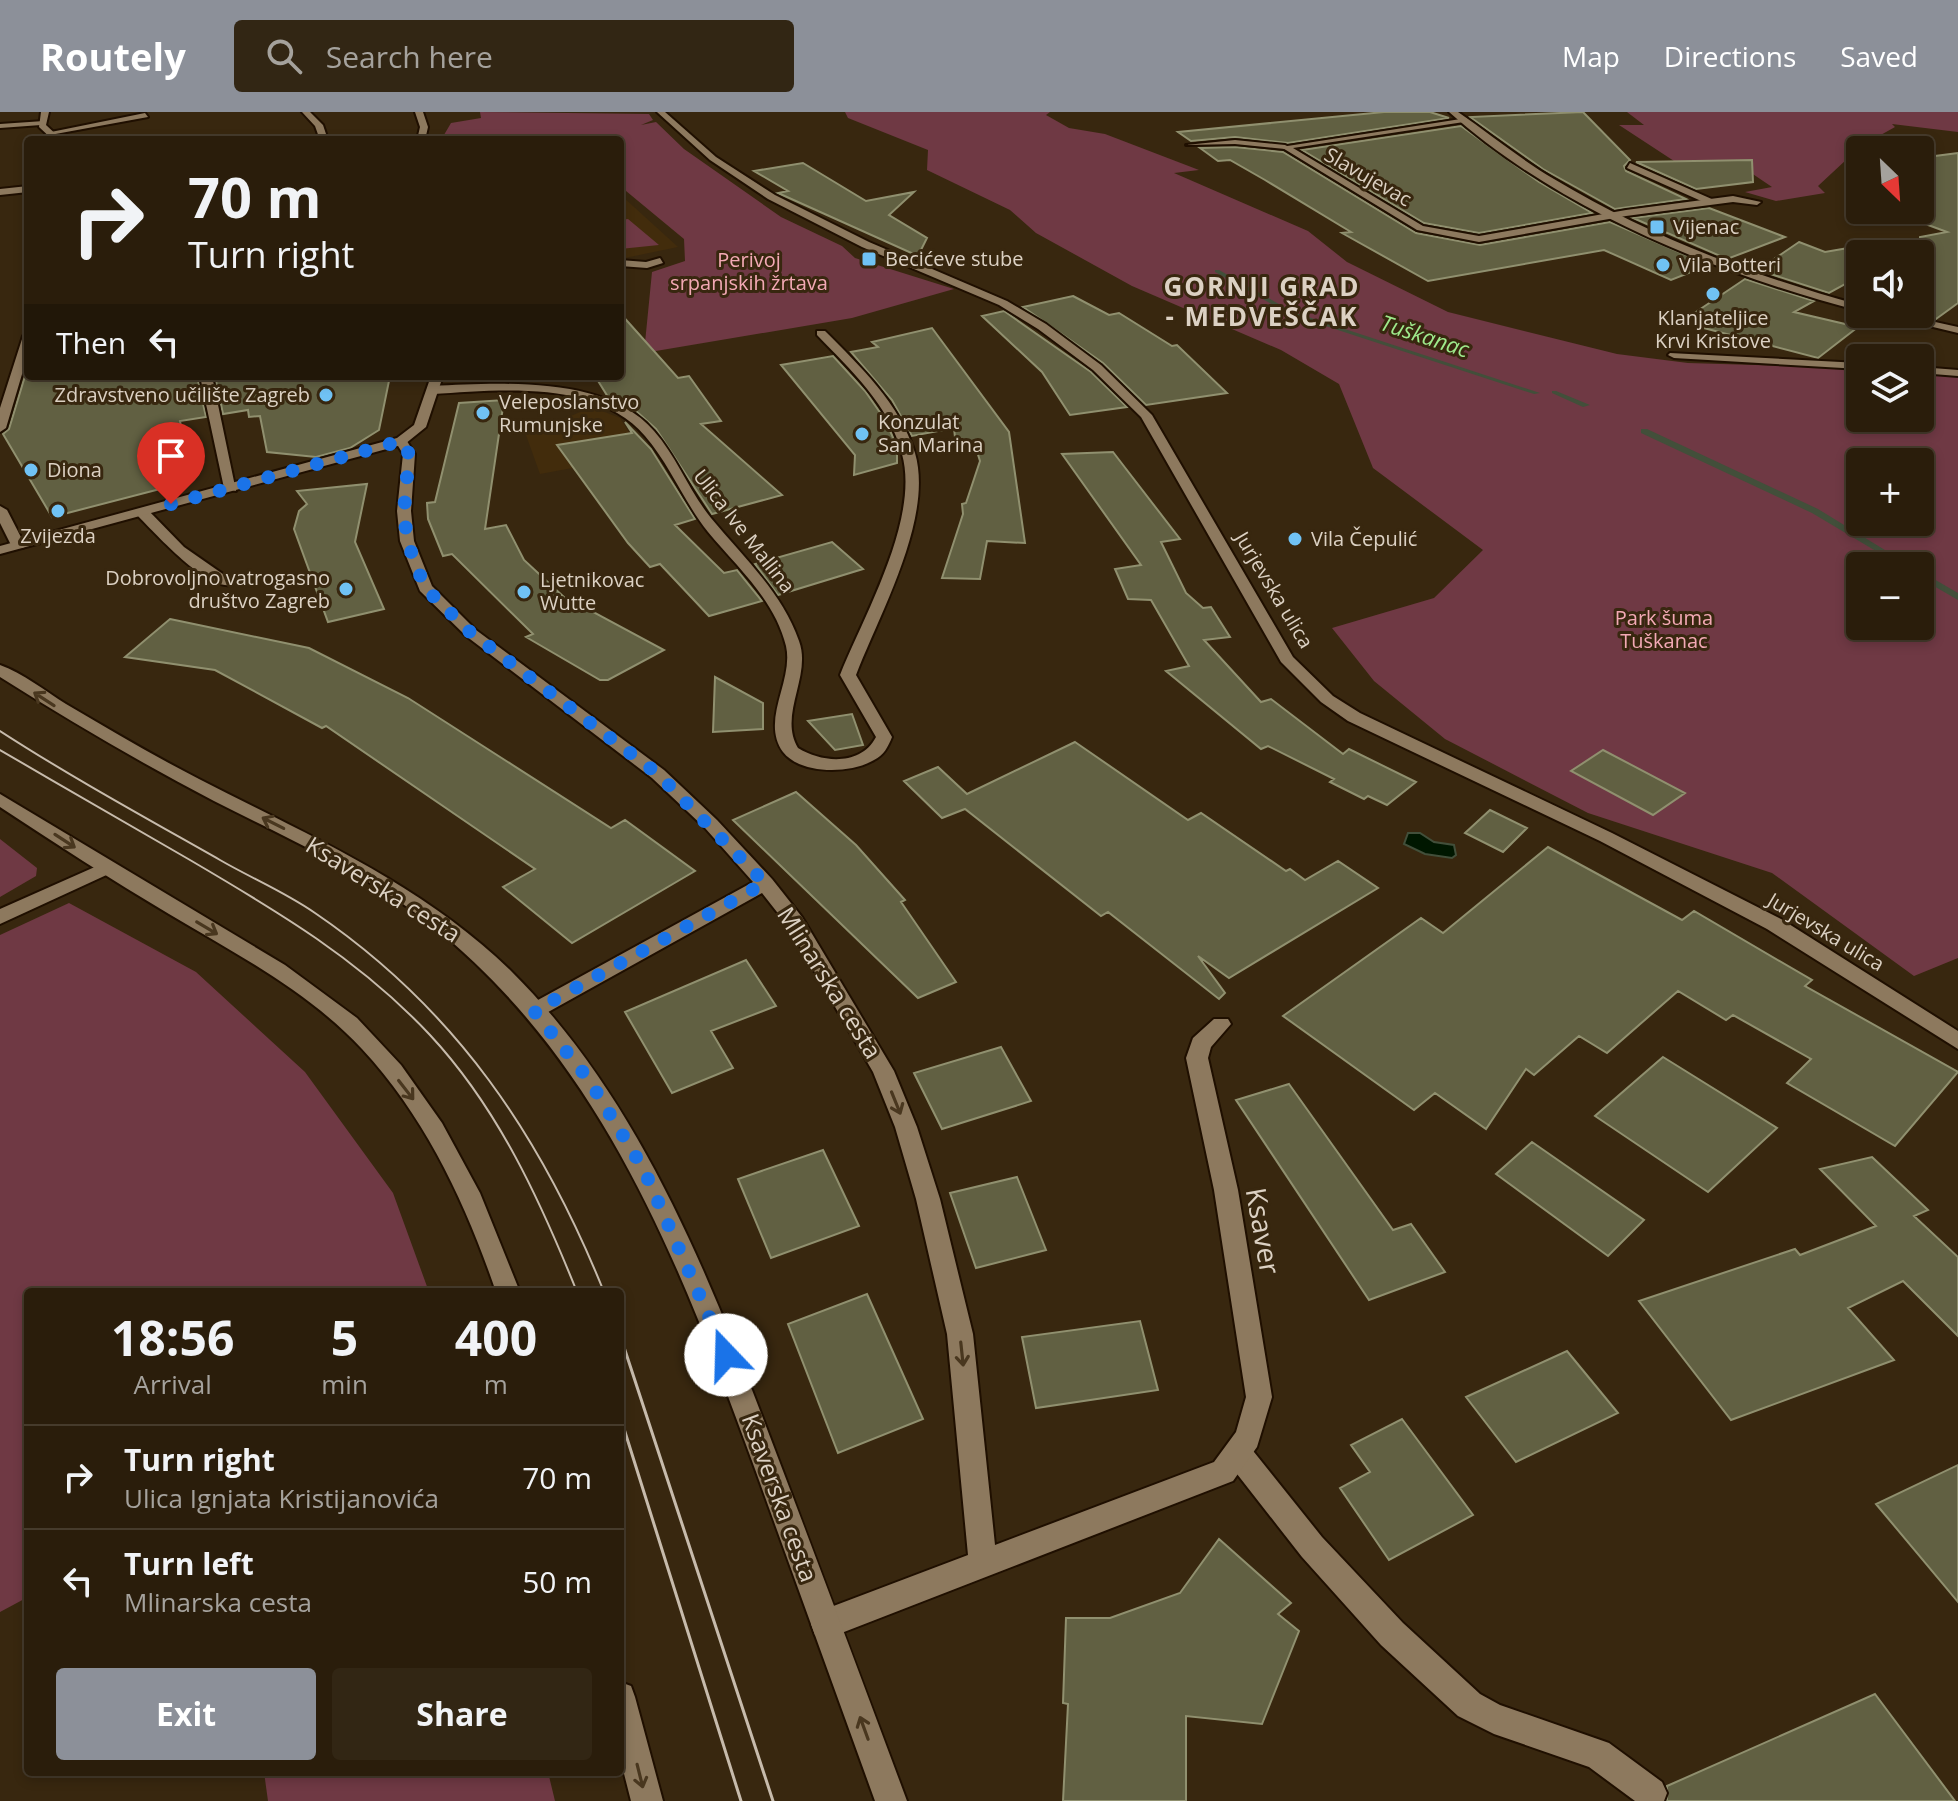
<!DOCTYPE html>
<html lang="en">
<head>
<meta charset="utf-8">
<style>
	body { margin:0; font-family:"Open Sans",sans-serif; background:#322614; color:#f1f3f6; height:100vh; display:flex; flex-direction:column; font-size:30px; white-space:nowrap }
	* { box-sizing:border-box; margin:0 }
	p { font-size:26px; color:#a5a29d }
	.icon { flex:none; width:44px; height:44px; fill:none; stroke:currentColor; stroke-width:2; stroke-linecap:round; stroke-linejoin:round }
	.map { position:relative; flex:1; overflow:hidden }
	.panel { position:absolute; left:24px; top:1176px; width:600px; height:488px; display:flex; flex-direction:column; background:#2a1d0b; border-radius:8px; box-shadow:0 4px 12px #0003,0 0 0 2px #463b2c }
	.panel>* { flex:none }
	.banner { position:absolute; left:24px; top:24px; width:600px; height:244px; border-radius:8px; box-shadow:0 4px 12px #0003,0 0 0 2px #463b2c; background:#2a1d0b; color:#f1f3f6; overflow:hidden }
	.needle { width:52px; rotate:155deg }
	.fabs { position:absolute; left:1846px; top:24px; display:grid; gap:16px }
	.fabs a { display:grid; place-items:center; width:88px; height:88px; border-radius:8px; background:#2a1d0b; box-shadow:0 4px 12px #0003,0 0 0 2px #463b2c; font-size:40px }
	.pin { position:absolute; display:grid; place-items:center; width:68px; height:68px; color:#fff; margin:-82px -34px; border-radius:50% 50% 50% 0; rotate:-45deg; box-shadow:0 0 8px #0007 }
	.pin .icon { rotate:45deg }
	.me { position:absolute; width:88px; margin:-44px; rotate:339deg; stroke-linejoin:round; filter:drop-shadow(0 0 6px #0008) }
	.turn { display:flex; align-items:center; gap:28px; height:168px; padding:0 32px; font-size:36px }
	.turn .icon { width:104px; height:104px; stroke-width:2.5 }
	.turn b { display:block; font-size:56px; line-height:68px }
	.then { display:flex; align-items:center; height:76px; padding:0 32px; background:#0003; gap:16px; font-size:30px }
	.eta { display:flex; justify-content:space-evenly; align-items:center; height:136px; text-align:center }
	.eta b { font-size:48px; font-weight:700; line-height:56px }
	.primary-button { display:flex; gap:16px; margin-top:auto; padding:16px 32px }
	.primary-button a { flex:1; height:92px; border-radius:8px; background:#8c9099; color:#fff; font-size:32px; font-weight:700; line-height:92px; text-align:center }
	.primary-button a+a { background:#322614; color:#f1f3f6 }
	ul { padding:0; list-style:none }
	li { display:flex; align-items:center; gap:24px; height:104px; padding:0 32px; border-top:2px solid #463b2c }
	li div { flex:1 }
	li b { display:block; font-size:30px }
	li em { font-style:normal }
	header { display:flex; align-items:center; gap:48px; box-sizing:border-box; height:112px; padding:0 40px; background:#8c9099; color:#fff }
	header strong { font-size:38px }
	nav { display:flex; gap:44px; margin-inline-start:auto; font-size:28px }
	.search { width:560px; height:72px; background:#322614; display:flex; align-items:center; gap:20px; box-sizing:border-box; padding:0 28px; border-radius:8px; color:#a5a29d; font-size:30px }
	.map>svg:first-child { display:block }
</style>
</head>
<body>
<header>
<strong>Routely</strong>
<div class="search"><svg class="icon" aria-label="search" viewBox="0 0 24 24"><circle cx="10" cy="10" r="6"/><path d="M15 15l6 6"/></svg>Search here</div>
<nav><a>Map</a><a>Directions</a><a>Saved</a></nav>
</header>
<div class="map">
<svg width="1958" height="1689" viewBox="0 0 1958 1689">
	<rect width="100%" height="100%" fill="#38270f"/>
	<!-- built -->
	<path fill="#422c0c" d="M620,83L623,85L678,135L620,147Z
		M592,295L620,306L643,343L540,362L526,323Z"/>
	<!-- green -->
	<path fill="#6f3944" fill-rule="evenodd" d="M480,0L649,2L653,8L641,13L656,10L684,37L781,105L842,134L855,146L954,177L852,206L644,241L652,160L685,149L684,127L620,74V28H441L451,11L481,6Z
		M845,0H1050L1046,3L1069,16L1105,22L1199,58L1174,61L1308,119L1347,150L1448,200L1617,242L1688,251L1860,256V306H1920V260L1958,263V846L1914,864L1772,761L1588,701L1445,627L1374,569L1332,516L1434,486L1483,438L1373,356L1339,272L1281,238L1132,174L1036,121L1010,98L927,58L928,38L848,6ZM1860,350H1920V410H1860ZM1860,454H1920V514H1860Z
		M1627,0H1958V20L1892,12L1895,15L1861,34L1818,74L1825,81L1776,89L1745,80L1772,75L1732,48L1674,49L1619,13H1644Z
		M628,107L659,133L620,137V108Z
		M0,727L37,756L36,764L0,785Z
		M69,791L196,860L305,960L393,1081L429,1180H28V1485L0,1500V823Z
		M264,1660H548L555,1689H268Z"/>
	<!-- water -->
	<path fill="#001700" stroke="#424f3a" stroke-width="2" d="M1408,721H1420L1434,730L1454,733L1456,743L1452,746L1425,742L1404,732Z"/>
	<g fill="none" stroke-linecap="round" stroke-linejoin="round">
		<!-- stream -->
		<path fill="#424f3a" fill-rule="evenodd" d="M1215,158H1219L1293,200L1540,281L1534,282L1289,202L1215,160Z
			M1552,279H1556L1590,293L1583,295L1552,281Z
			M1641,317H1647L1818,397L1911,454H1901L1812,401L1641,321Z
			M1920,459L1958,481V488L1920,466Z"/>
	</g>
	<!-- building -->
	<path fill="#616042" stroke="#90906f" stroke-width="2" d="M1384,0H1430L1449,6L1288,31L1235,25L1191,29L1178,20Z
		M1583,0L1630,48L1624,54L1626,59L1686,87L1615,97L1543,57L1470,5Z
		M1461,14L1539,70L1592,101L1479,121L1424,111L1302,38Z
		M1235,35L1283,40L1416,121L1480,133L1610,110L1709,153L1671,168L1604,138L1428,169L1342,121L1351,120L1265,68L1230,48L1218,49L1200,36Z
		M1958,41V191L1936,207L1923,204L1920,125L1947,120L1920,110V46Z
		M1752,48L1753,70L1696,77L1636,50Z
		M803,51L866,89L914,80L889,103L927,126L918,144L778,81L788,79L754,59Z
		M1709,96L1785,125L1727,147L1633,106Z
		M1799,130L1825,140L1860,134V164L1829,181L1758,158Z
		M1745,167L1814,189L1794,200L1858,215L1818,246L1681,210Z
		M1073,184L1109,203L1119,201L1172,234L1177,233L1227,281L1146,293L1103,251L1023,195Z
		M1004,199L1091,260L1127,295L1070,303L1042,260L982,204Z
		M620,201L678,266L689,264L721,309L701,312L782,383L712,402L656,317L635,298L608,285L595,264H620Z
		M932,216L1009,320L1025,431L987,429L980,467L942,466L963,402L962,392L966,391L980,349L974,330L956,335L954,316L912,324L892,288L851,240L878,235L872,230Z
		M833,244L865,279L886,309L897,335V351L854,363L855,343L781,253Z
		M25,264H197L206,305L180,309L191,369L52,405L3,322L9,317Z
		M215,264H390L379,318L350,336L316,345L267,340L260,304L249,305L248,298L223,302Z
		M504,288L485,417L506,413L524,448L579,499L586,496L664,538L608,568H600L526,525L533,522L452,442L443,444L428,407L427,391L435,390L459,291Z
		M625,310L651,337L695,407L675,413L724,461L737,458L762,489L709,504L660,452L650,455L628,431L557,333L632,321Z
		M1113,340L1180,427L1161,430L1186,481L1203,496L1211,495L1230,525L1204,528L1261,590L1271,587L1343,642L1349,637L1416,670L1387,693L1368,684L1364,687L1330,670L1334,667L1268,634L1261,637L1166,559L1189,554L1151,488L1128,487L1115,457L1141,453L1062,342Z
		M367,372L355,430L384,497L328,510L294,417L299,399L307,392L297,379Z
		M832,430L863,457L778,483L755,452Z
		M170,507L309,536L408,586L611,716L625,708L695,759L572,831L503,775L535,757L326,614L322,616L215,558L125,545Z
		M715,565L763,591V617L713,620Z
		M852,602L863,633L835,638L808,609Z
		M1075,630L1188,708L1201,701L1286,759L1290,757L1305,768L1338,749L1378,776L1229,866L1198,844L1225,881L1219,887L1108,800L1101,804L965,697L942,706L904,669L938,655L967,682Z
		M1603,638L1685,681L1653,703L1571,659Z
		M796,680L856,733L905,788L901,790L956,870L918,886L733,708Z
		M1490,698L1527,716L1503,740L1465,721Z
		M1548,735L1682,808L1694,799L1812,868L1805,874L1958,960L1895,1034L1787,971L1811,947L1733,903L1726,908L1678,879L1607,941L1579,924L1534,963L1526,957L1486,1017L1435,981L1414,998L1283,904L1421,806L1443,821Z
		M746,848L776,894L711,919L733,956L672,981L625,900Z
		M1001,935L1031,989L942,1017L914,961Z
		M1663,945L1777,1016L1708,1080L1595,1004Z
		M1289,972L1393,1118L1411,1112L1445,1160L1369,1188L1236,988Z
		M1532,1030L1644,1108L1608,1144L1496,1062Z
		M823,1038L859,1114L771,1146L738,1067Z
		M1872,1045L1928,1098L1914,1104L1958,1145V1224L1903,1169L1848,1196L1894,1248L1731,1308L1639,1189L1795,1137L1800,1143L1876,1114L1820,1057Z
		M1017,1065L1046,1138L976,1156L950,1081Z
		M867,1182L923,1307L838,1341L788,1212Z
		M1140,1209L1158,1278L1036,1296L1022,1225Z
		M1567,1239L1618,1301L1516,1350L1466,1285Z
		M1402,1307L1473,1403L1389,1448L1340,1376L1370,1360L1351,1333Z
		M1958,1353V1490L1876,1392Z
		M1219,1427L1291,1491L1278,1502L1299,1519L1262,1612L1186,1604V1689H1063L1068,1592L1063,1591L1066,1506H1110L1180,1481Z
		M1875,1582L1955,1689H1667V1674Z"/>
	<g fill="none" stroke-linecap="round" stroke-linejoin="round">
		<defs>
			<path id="service" d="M145,1L148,5L50,23L46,21Z
				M1235,28L1285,33L1289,35L1285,37L1235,32L1186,33Z
				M1630,51L1714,88L1715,90L1708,92L1627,56Z
				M28,74V80L0,83V77Z
				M1670,241L1860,251V257L1674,246L1668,243Z
				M1920,255L1958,258V264L1920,261Z
				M137,397H147L184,435L230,467V473C205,477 155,421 137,403Z
				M1240,1331L1250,1335L1322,1425L1403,1511L1480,1582L1500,1593L1609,1631L1662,1670L1667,1681L1664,1689H1635L1589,1655L1494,1622L1458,1604L1381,1533L1302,1445L1230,1353L1226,1344L1230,1335Z"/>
			<path id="minor" d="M1467,6L1464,10L1293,36L1423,114L1479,124L1626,98L1733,84L1761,90L1757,93L1733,90L1626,104L1479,130L1417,118L1281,35Z
				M44,9L41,13L0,16V12Z
				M660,146L663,151L647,156L620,154V148L646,150Z
				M817,219H825C860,254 900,292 915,341C934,406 879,503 856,563L892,625C888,635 884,643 874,648C851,662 801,663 783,640C760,608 794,569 786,534C775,488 737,455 708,420C684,390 670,353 645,324C597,267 499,278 433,282L427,278L433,274C499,271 606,263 654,319C677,345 689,379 711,406C743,445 782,480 799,529C812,564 778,603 798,636C822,651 861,654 876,625L840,563C864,503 920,407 902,342C890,294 850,257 817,223Z
				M401,325L405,326L415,342L411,399L414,429L432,474L476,518L664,658L717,708L772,767L802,805L894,959L917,1015L940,1087L973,1222L995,1433L1214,1350L1236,1320L1246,1285L1214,1078L1186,946L1193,926L1214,907H1228L1231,912L1211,935L1208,946L1238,1078L1272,1285L1257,1335L1233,1369L826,1527L815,1523L811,1512L815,1501L968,1443L947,1222L916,1087L895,1015L873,960L788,814L762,781L541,904H527L524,899L527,894L753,770L705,716L652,666L466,524L420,479L400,429L397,399L403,342L395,329Z
				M106,750L113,752L115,756L113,760L0,812V797Z"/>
			<path id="tertiary" d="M41,0H49L46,13L62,28H53L39,15Z
				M302,0H310L323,13L328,28H320L315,14Z
				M657,0H665L716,45L775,83L869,130L1007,189L1046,212L1101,253L1152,303L1293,545L1333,584L1360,601L1612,721L1781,807L1958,919V937L1767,817L1600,729L1348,609L1321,590L1281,550L1141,305L1093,258L1038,217L999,193L862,135L768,87L710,48Z
				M1449,0H1458C1490,22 1520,47 1554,67C1649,124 1753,164 1860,193V199C1718,162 1560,99 1449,0Z
				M1879,202H1899L1958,215V221Z
				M28,221V242L6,316L0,320V296L23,224Z
				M200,264H212L236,379L224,376Z
				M0,394L7,398L25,433L23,436L11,433L0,411Z"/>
			<path id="secondary" d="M415,0H423L428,15L425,28H417L420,15Z
				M431,264H443L426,315L405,332L0,442V434L397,326L414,313Z
				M0,553C23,561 45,579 66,592C110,618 154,644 199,667C308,723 422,772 511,859C648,995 716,1183 783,1359C825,1469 866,1579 907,1689H875C835,1578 795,1468 755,1357C682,1158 606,954 435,816C370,763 289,727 214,689C141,651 70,609 0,565Z
				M0,682L285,853L357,906L401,953L442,1011L480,1081L520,1180H496C466,1092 426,1006 362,937C308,879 236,842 169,802C112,768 56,732 0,695Z
				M620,1570L631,1574L635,1585L663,1689H631L620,1646Z"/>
		</defs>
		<!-- service casing -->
		<use href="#service" stroke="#1f0f00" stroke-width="4"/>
		<!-- minor casing -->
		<use href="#minor" stroke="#1f0f00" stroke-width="4"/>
		<!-- tertiary casing -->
		<use href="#tertiary" stroke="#1f0f00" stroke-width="4"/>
		<!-- secondary casing -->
		<use href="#secondary" stroke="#1f0f00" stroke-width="4"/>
		<!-- service -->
		<use href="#service" fill="#8d795e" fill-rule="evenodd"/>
		<!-- minor -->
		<use href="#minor" fill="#8d795e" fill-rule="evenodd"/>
		<!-- tertiary -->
		<use href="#tertiary" fill="#8d795e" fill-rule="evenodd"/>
		<!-- secondary -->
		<use href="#secondary" fill="#8d795e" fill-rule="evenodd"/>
		<!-- tram-far1 -->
		<path stroke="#c7bbac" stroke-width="2" d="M0,619C71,665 146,706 220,748C251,766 285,780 315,801C456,897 541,1024 604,1180
			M0,638C63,675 126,711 190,748C277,799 360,848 430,923C498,996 540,1088 577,1180"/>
		<!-- tram -->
		<path stroke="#c7bbac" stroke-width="3" d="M620,1223L773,1689
			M620,1304L741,1689"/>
	</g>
	<!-- one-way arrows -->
	<defs><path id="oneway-shaft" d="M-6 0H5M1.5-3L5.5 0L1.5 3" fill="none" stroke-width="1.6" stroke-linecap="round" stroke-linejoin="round" transform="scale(2)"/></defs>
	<g stroke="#49371f">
		<use href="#oneway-shaft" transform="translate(44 587) rotate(-147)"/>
		<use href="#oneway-shaft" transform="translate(273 711) rotate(-153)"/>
		<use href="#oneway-shaft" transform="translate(65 729) rotate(33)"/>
		<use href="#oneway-shaft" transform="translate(207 816) rotate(31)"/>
		<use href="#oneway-shaft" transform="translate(406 978) rotate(52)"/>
		<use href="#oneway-shaft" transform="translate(896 991) rotate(68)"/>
		<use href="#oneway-shaft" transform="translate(962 1242) rotate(84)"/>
		<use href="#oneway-shaft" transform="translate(864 1616) rotate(-110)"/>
		<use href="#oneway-shaft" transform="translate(640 1664) rotate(76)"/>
	</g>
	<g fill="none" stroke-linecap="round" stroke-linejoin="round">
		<!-- route -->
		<path stroke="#1a73e8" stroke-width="14" stroke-dasharray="0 25.2" d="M171,392L401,329L409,342L404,399L407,429L425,476L471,521L658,662L765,771L534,899L589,968L644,1058L726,1243"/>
	</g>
	<!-- markers -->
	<g fill="#70c2f4" stroke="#38270f" stroke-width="3">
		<rect x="1649" y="107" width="16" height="16" rx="4"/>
		<rect x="861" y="139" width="16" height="16" rx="4"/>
		<circle cx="1663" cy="153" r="8"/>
		<circle cx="1713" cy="182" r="8"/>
		<circle cx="326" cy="283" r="8"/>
		<circle cx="483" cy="301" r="8"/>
		<circle cx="862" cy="322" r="8"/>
		<circle cx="31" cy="358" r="8"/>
		<circle cx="58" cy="399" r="8"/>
		<circle cx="1295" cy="427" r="8"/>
		<circle cx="346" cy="477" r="8"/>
		<circle cx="524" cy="480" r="8"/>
	</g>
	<g text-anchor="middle" stroke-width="6" stroke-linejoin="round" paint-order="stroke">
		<!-- far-street labels -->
		<g font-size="20" fill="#dcd1c3" stroke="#38270f">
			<text transform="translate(1368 65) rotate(30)" y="7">Slavujevac</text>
			<text transform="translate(744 419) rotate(52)" y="7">Ulica Ive Mallina</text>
			<text transform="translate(1274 478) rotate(59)" y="7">Jurjevska ulica</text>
			<text transform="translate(1826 820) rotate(31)" y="7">Jurjevska ulica</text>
		</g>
		<!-- far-poi labels -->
		<g font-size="20" fill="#dcd1c3" stroke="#38270f" text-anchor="start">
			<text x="1673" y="122">Vijenac</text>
			<text x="885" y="154">Becićeve stube</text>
			<text x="1679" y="160">Vila Botteri</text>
			<text x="1713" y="213" text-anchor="middle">Klanjateljice<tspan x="1713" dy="23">Krvi Kristove</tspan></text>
			<text x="310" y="290" text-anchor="end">Zdravstveno učilište Zagreb</text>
			<text x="499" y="297">Veleposlanstvo<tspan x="499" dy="23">Rumunjske</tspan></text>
			<text x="878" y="317">Konzulat<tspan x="878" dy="23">San Marina</tspan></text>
			<text x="47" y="365">Diona</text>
			<text x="58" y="431" text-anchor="middle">Zvijezda</text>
			<text x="1311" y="434">Vila Čepulić</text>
			<text x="330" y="473" text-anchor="end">Dobrovoljno vatrogasno<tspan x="330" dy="23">društvo Zagreb</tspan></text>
			<text x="540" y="475">Ljetnikovac<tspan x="540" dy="23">Wutte</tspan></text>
		</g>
		<!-- far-park labels -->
		<g font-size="20" fill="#f3a9b5" stroke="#38270f">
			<text x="749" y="155">Perivoj<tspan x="749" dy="23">srpanjskih žrtava</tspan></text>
			<text x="1664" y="513">Park šuma<tspan x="1664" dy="23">Tuškanac</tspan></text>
		</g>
		<!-- far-water labels -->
		<g font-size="22" font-style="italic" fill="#9ee98b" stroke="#38270f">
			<text transform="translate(1425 224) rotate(18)" y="8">Tuškanac</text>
		</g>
		<!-- street labels -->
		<g font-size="24" fill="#dcd1c3" stroke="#38270f">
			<text transform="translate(383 778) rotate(32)" y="8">Ksaverska cesta</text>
			<text transform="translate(829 871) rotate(58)" y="8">Mlinarska cesta</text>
			<text transform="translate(779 1386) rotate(70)" y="8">Ksaverska cesta</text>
		</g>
		<!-- far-district labels -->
		<g font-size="26" font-weight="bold" letter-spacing="2" fill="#dcd1c3" stroke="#38270f">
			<text x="1262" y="184">GORNJI GRAD<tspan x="1262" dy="30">- MEDVEŠČAK</tspan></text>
		</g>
		<!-- near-street labels -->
		<g font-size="28" fill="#dcd1c3" stroke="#38270f">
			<text transform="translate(1263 1119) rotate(80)" y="10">Ksaver</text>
		</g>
	</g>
</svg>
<div class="fabs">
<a><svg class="needle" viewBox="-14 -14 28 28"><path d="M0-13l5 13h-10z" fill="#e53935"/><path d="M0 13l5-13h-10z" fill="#a5a29d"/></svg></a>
<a><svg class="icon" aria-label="sound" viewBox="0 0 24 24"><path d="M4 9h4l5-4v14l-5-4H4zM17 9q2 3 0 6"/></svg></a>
<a><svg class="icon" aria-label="layers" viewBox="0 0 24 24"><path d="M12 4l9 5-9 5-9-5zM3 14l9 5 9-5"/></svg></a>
<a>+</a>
<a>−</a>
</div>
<div class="pin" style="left:171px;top:392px;background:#d93025"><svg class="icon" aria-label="arrive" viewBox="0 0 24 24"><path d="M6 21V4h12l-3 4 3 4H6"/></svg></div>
<svg class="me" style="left:726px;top:1243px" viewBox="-20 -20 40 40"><circle r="19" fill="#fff"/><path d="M0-13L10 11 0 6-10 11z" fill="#1a73e8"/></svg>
<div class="banner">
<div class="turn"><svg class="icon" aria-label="right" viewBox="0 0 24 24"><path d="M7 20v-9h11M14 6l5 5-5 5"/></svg><div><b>70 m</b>Turn right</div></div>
<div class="then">Then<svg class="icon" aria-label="left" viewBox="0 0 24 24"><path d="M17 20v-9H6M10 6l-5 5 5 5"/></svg></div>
</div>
<section class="panel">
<div class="eta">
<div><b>18:56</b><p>Arrival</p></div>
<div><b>5</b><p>min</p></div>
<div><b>400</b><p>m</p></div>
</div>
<ul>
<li><svg class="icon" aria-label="right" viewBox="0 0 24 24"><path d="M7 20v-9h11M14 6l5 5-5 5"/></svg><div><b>Turn right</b><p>Ulica Ignjata Kristijanovića</p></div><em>70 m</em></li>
<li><svg class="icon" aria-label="left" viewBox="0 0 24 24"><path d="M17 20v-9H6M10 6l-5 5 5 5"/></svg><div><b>Turn left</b><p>Mlinarska cesta</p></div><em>50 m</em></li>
</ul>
<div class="primary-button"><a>Exit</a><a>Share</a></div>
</section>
</div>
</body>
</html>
